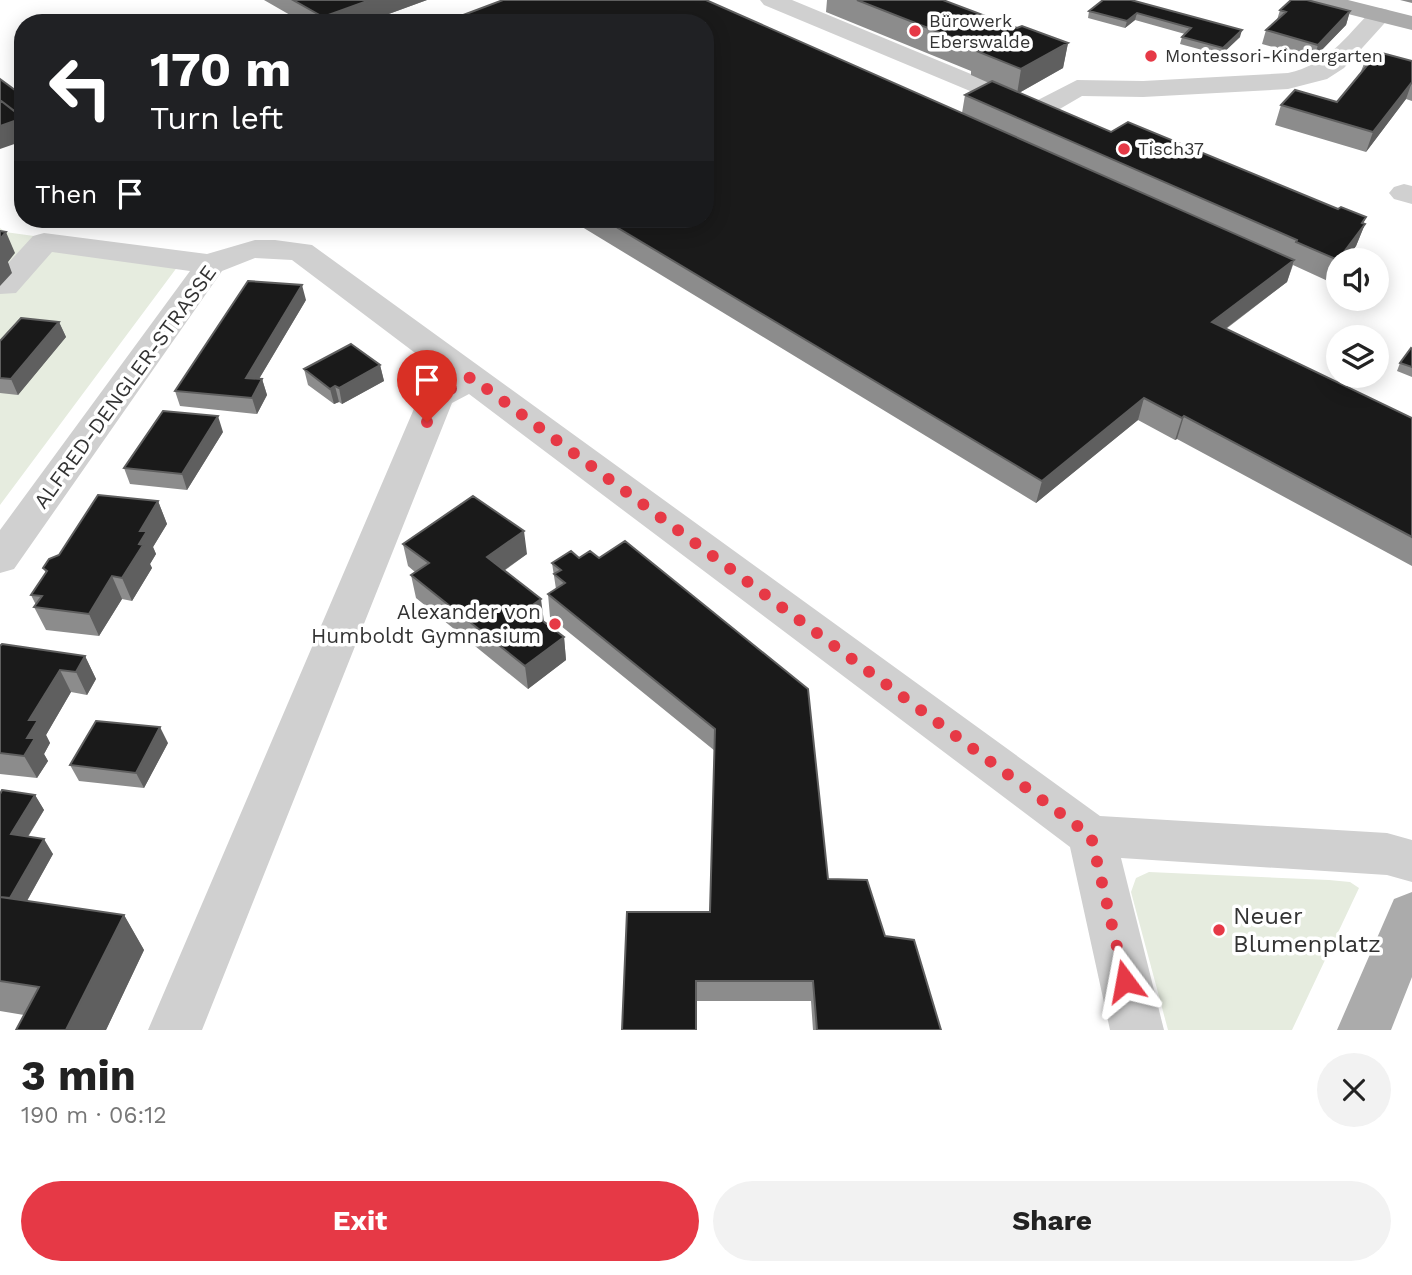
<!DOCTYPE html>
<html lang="en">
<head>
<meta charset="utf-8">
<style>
	body { margin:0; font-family:"Work Sans",sans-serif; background:#f2f2f2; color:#222; height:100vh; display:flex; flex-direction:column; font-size:26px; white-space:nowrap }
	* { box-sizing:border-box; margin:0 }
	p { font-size:23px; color:#767676 }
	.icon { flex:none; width:38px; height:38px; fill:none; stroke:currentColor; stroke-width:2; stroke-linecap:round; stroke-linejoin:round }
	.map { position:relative; height:1030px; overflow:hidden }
	.details { display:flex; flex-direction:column; background:#fff; flex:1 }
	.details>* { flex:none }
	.top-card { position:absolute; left:14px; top:14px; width:700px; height:214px; border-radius:28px; box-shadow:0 4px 18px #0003; background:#202124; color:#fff; overflow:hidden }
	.buttons { position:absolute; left:1326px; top:248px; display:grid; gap:14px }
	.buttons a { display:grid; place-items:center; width:63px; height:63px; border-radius:50%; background:#fff; box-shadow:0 4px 18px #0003; font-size:35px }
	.pin { position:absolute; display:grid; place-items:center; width:60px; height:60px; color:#fff; margin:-72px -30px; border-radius:50% 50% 50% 0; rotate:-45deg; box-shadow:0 0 7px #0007 }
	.pin .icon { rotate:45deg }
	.me { position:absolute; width:77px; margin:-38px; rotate:347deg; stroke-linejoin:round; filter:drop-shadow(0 0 5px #0008) }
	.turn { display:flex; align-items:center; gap:24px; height:147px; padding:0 21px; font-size:32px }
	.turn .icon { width:91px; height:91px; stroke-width:2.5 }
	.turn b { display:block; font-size:49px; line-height:60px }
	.then { display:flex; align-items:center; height:66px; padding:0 21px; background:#0003; gap:14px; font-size:26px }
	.round { display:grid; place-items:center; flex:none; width:74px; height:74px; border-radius:37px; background:#f2f2f2 }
	.overview { display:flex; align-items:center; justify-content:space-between; height:119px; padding:0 21px }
	h1 { font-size:42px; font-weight:700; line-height:52px }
	.button { display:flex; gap:14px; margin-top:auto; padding:14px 21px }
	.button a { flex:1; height:80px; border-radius:42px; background:#e63946; color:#fff; font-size:28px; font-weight:700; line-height:80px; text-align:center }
	.button a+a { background:#f2f2f2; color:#222 }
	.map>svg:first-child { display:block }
</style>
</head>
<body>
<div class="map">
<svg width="1412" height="1030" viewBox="0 0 1412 1030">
	<rect width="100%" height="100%" fill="#fff"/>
	<!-- green -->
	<path fill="#e6ecdf" d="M0,228L5,232L157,253L181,262L0,505Z
		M1149,872L1329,880L1350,882L1359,888L1292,1030H1168L1131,892L1136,878Z"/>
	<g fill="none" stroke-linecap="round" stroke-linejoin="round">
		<!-- minor -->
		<path fill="#d0d0d0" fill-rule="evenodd" d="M760,0H792L1036,101L1077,80L1143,81L1288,73C1328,64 1344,39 1372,10L1380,8L1388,10L1392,15L1344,68L1327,79L1288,89L1143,97L1082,96L1046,117L1037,119L764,5Z
			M1404,184L1412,186V204L1394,199L1389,193L1394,187Z
			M44,233L207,254L255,240H275L312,245L1100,816L1387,833L1412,840V882L1387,875L1121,858L1164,1030H1110L1070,847L469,394L452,403L202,1030H148L419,397L425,389L447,377L292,260L255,258L222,271L14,569L0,573V530L190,271L52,252L16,293L0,294V272L33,236Z"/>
		<!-- major -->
		<path fill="#ababab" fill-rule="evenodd" d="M1308,0H1348L1412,16V30L1312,5Z
			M1412,892V977L1391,1030H1337L1394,899Z"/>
	</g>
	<!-- wall -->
	<path fill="#8c8c8c" d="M264,0H427L364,23H304Z
		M827,0H943L1017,28L1068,43L1063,68L1019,93L1111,132L1365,224L1356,246L1330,282L1293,265L1287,282L1226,329L1412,418V566L1177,439L1175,440L1138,420L1036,503L569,219H705L962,113L965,95L989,83L971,75V71L826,12Z
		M1103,0L1240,37L1221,55L1180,44L1182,37L1185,34L1135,20L1125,28L1088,18L1089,11Z
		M1400,0H1412V3Z
		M1280,10L1350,11L1346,25L1314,58L1262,44L1266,30L1277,20Z
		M1365,61H1412V101L1406,99L1366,152L1275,125L1281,105L1337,102L1360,74Z
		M306,300L259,379H262L267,395L257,414L180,406L175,391Z
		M59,322L66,337L18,395L0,393V341Z
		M1412,349V377L1397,371L1400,363Z
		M380,365L384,381L342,404L339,402L334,404L308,385L304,369Z
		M223,432L187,490L130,484L124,468Z
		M158,501L167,524L153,547L156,554L150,564L152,568L132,601L122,599L99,636L46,630L34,607L36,605L31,595L46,573L43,568Z
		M403,544L527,554L504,571L544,622L564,637L566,660L528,689L416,598L411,575L415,572L408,566Z
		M590,551L828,879L885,936L941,1030H813L811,1001H697L622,1030L710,912L715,751L550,617L548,594L556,589L552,563L579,558Z
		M0,646L85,656L96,679L87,695L71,692L46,735L50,743L44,754L48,761L37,778L0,774Z
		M168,743L144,788L79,781L70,765Z
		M0,794L35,795L44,810L28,837L53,854L27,901L124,915L144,950L106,1030H16L24,1015L0,1011Z"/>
	<!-- shaded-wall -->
	<path fill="#5f5f5f" d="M370,0H427L364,23H324L323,17Z
		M1350,11L1346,25L1314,58L1318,45Z
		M1137,13L1135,20L1125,28L1127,21Z
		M1242,30L1240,37L1221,55L1223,48Z
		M1068,43L1063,68L1017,94L1021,69Z
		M1412,82L1406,99L1366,152L1373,132Z
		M23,111V141L0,149V126L13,114Z
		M1366,217L1361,228L1365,224L1356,246L1345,261H1339V270L1330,282L1338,260Z
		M6,232L15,253L8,262L12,273L0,286V239Z
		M1294,260L1287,282L1205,344L1212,322Z
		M302,285L306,300L250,394L246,378Z
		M59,322L66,337L18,395L11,379Z
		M380,365L384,381L342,404L339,388Z
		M262,379L267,395L257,414L252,398Z
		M335,386L339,402L334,404L330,389Z
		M1144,398L1138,420L1036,503L1042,481Z
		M218,416L223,432L187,490L182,474Z
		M1184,416L1177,439L1175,440L1182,418Z
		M158,501L167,524L153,547L156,554L150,564L152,568L132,601L122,578L139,544L140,531Z
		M524,531L527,554L490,580L487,557Z
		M112,576L122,599L99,636L89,614Z
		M541,599L544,622L530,632L527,609Z
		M564,637L566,660L528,689L525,666Z
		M85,656L96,679L87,695L76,672Z
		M60,670L71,692L46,735L50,743L44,754L48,761L37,778L24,756L29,720Z
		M160,727L168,743L144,788L136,773Z
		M35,795L44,810L20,849L11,834Z
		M44,839L53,854L0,949V916Z
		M124,915L144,950L106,1030H66Z"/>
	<!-- building -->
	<path fill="#1a1a1a" stroke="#5f5f5f" stroke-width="2" d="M293,0H370L323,17Z
		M503,0H706L1294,260L1212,322L1412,418V537L1184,416L1182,418L1144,398L1042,481L603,219H705V23H442Z
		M857,0H943L1017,28L1022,26L1068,43L1021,69L974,50L979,48Z
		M1103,0H1131L1242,30L1223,48L1182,37L1191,28L1137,13L1127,21L1089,11Z
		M1291,0H1307L1350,11L1318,45L1266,30L1286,12L1280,10Z
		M1378,52L1412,61V82L1373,132L1281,105L1295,90L1337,102L1370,62L1365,61Z
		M0,79L23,96V111L17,113L0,100Z
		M992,81L1111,132L1128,122L1338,209L1341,207L1366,217L1362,223L1365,224L1338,260L1296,242L1297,240L965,95Z
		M0,100L23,118L0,126Z
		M0,231L6,232L0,239Z
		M248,281L302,285L246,378L262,379L252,398L175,391Z
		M21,318L59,322L11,379L0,378V341Z
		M351,344L380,365L339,388L335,386L330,389L304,369Z
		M1411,348L1412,349V367L1400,363Z
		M163,411L218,416L182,474L124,468Z
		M98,495L158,501L140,531H147L139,544L143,545L122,578L112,576L89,614L34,607L42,596L31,595L47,571L43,568L49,559L59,555Z
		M473,496L524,531L487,557L541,599L527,609L564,637L525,666L411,575L429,563L403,544Z
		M625,541L808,689L828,879L867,880L885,936L914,940L941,1030H817L813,981H696V1030H622L627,912H710L715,729L548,594L565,583L554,574L561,570L552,563L571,551L579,558L590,551L599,558Z
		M2,644L85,656L76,672L60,670L29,720H38L27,738H35L24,756L0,753V646Z
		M96,721L160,727L136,773L70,765Z
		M2,790L35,795L11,834L44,839L10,898L0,897V794Z
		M0,897L124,915L66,1030H16L39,987L0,981Z"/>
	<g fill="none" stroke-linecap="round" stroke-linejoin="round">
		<!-- route -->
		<path stroke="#e63946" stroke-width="12" stroke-dasharray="0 21.6" d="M427,422L437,397L471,377L1091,836L1125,981"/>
	</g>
	<!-- markers -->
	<g fill="#e63946" stroke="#fff" stroke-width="2.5">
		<circle cx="915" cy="31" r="7"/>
		<circle cx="1151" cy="56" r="7"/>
		<circle cx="1124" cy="149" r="7"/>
		<circle cx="555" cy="624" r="7"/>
		<circle cx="1219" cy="930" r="7"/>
	</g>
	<g text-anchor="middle" stroke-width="7" stroke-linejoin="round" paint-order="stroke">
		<!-- far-poi labels -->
		<g font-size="18" fill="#333" stroke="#fff" text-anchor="start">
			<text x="929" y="27">Bürowerk<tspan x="929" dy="21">Eberswalde</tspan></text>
			<text x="1165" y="62">Montessori-Kindergarten</text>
			<text x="1138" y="155">Tisch37</text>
		</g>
		<!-- street labels -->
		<g font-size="21" fill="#333" stroke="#fff">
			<text transform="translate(125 387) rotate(-54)" y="7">ALFRED-DENGLER-STRASSE</text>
		</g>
		<!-- poi labels -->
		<g font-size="21" fill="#333" stroke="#fff" text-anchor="end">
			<text x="541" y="619">Alexander von<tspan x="541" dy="24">Humboldt Gymnasium</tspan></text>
		</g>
		<!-- near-poi labels -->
		<g font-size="24" fill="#333" stroke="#fff" text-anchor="start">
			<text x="1233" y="924">Neuer<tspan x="1233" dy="28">Blumenplatz</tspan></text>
		</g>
	</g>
</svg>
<div class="buttons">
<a><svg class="icon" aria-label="sound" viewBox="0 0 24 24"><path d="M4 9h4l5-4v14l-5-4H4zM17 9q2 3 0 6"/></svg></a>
<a><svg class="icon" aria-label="layers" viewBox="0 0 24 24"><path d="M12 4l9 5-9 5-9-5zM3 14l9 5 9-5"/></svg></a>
</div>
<div class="pin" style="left:427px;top:422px;background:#d93025"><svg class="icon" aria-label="arrive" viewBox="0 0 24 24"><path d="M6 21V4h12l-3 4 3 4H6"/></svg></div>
<svg class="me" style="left:1125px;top:981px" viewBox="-20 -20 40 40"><path d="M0-17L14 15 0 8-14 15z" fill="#e63946" stroke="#fff" stroke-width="4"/></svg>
<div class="top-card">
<div class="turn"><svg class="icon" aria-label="left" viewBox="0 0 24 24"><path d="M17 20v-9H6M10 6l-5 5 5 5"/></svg><div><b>170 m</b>Turn left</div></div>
<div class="then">Then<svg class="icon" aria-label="arrive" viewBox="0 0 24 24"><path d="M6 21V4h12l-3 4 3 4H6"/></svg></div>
</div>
</div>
<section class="details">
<div class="overview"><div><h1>3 min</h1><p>190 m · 06:12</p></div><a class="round"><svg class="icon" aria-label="close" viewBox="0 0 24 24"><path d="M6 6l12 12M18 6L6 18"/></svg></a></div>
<div class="button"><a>Exit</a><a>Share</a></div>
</section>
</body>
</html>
